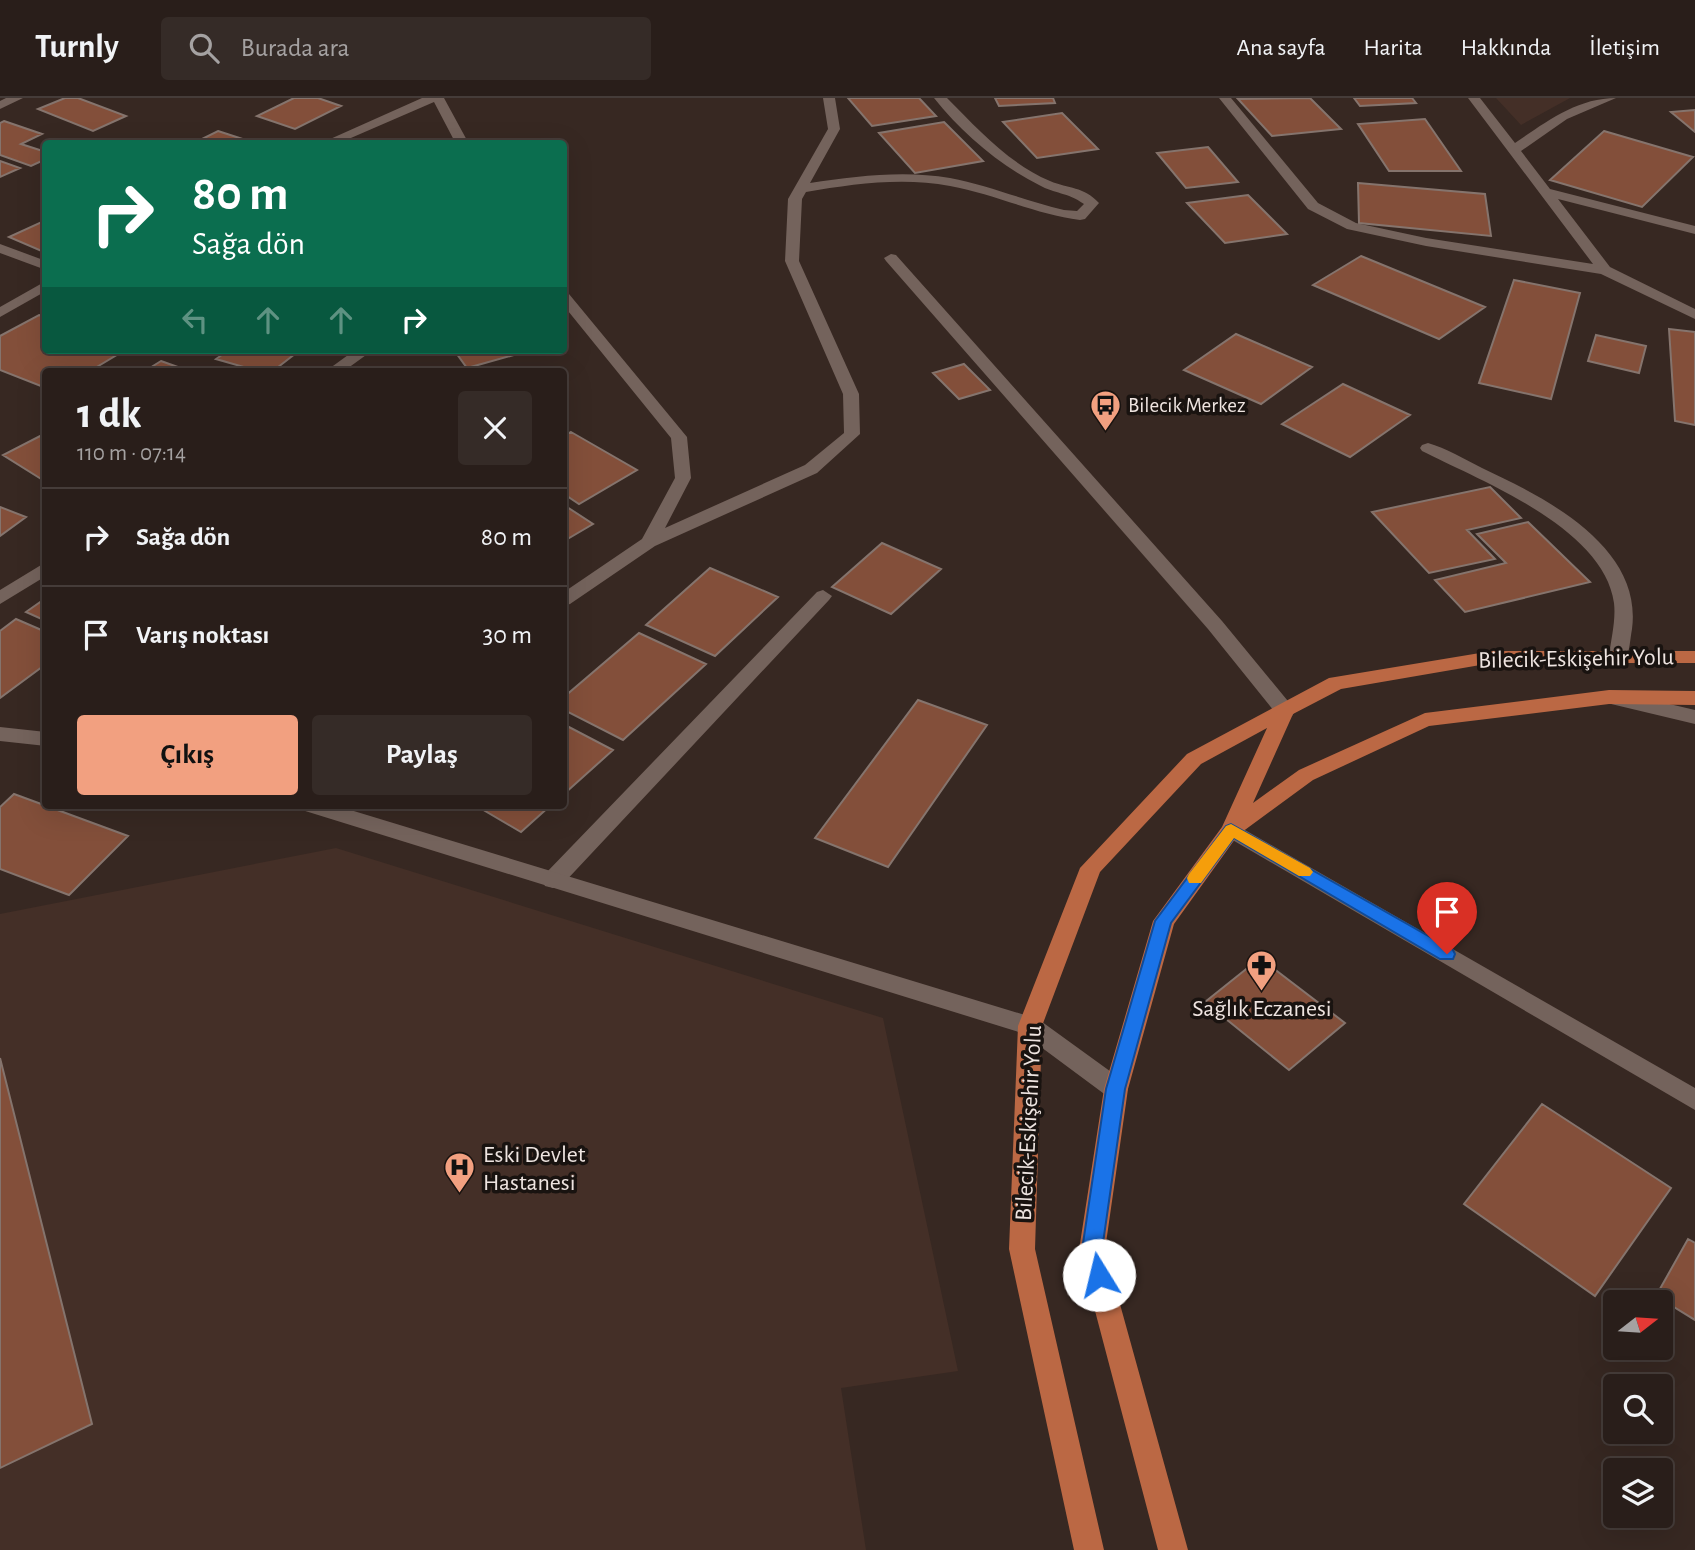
<!DOCTYPE html>
<html lang="tr">
<head>
<meta charset="utf-8">
<style>
	body { margin:0; font-family:"Alegreya Sans",sans-serif; background:#352b27; color:#f1f3f6; height:100vh; display:flex; flex-direction:column; font-size:26px; white-space:nowrap }
	* { box-sizing:border-box; margin:0 }
	p { font-size:23px; color:#a5a2a2 }
	.icon { flex:none; width:38px; height:38px; fill:none; stroke:currentColor; stroke-width:2; stroke-linecap:round; stroke-linejoin:round }
	.map { position:relative; flex:1; overflow:hidden }
	.sheet { position:absolute; left:42px; top:270px; width:525px; height:441px; display:flex; flex-direction:column; background:#291e1a; border-radius:7px; box-shadow:0 7px 28px #0002,0 0 0 2px #453c39 }
	.sheet>* { flex:none }
	.top-card { position:absolute; left:42px; top:42px; width:525px; height:214px; border-radius:7px; box-shadow:0 7px 28px #0002,0 0 0 2px #453c39; background:#0b6e4f; color:#fff; overflow:hidden }
	.needle { width:46px; rotate:73deg }
	.tools { position:absolute; left:1603px; top:1192px; display:grid; gap:14px }
	.tools a { display:grid; place-items:center; width:70px; height:70px; border-radius:7px; background:#291e1a; box-shadow:0 7px 28px #0002,0 0 0 2px #453c39; font-size:35px }
	.pin { position:absolute; display:grid; place-items:center; width:60px; height:60px; color:#fff; margin:-72px -30px; border-radius:50% 50% 50% 0; rotate:-45deg; box-shadow:0 0 7px #0007 }
	.pin .icon { rotate:45deg }
	.me { position:absolute; width:77px; margin:-38px; rotate:351deg; stroke-linejoin:round; filter:drop-shadow(0 0 5px #0008) }
	.turn { display:flex; align-items:center; gap:24px; height:147px; padding:0 35px; font-size:32px }
	.turn .icon { width:91px; height:91px; stroke-width:2.5 }
	.turn b { display:block; font-size:49px; line-height:60px }
	.lanes { display:flex; align-items:center; height:66px; padding:0 35px; background:#0003; justify-content:center; gap:35px; direction:ltr }
	.lanes .off { opacity:.35 }
	.round { display:grid; place-items:center; flex:none; width:74px; height:74px; border-radius:7px; background:#352b27 }
	.overview { display:flex; align-items:center; justify-content:space-between; height:119px; padding:0 35px }
	h1 { font-size:42px; font-weight:700; line-height:52px }
	.primary-button { display:flex; gap:14px; margin-top:auto; padding:14px 35px }
	.primary-button a { flex:1; height:80px; border-radius:7px; background:#f2a080; color:#111; font-size:28px; font-weight:700; line-height:80px; text-align:center }
	.primary-button a+a { background:#352b27; color:#f1f3f6 }
	ul { padding:0; list-style:none }
	li { display:flex; align-items:center; gap:21px; height:98px; padding:0 35px; border-top:2px solid #453c39 }
	li div { flex:1 }
	li b { display:block; font-size:26px }
	li em { font-style:normal }
	header { display:flex; align-items:center; gap:42px; box-sizing:border-box; height:98px; padding:0 35px; background:#291e1a; border-bottom:2px solid #453c39 }
	header strong { font-size:33px }
	nav { display:flex; gap:38px; margin-inline-start:auto; font-size:24px }
	.search { width:490px; height:63px; background:#352b27; display:flex; align-items:center; gap:18px; box-sizing:border-box; padding:0 24px; border-radius:7px; color:#a5a2a2; font-size:26px }
	.map>svg:first-child { display:block }
</style>
</head>
<body>
<header>
<strong>Turnly</strong>
<div class="search"><svg class="icon" aria-label="search" viewBox="0 0 24 24"><circle cx="10" cy="10" r="6"/><path d="M15 15l6 6"/></svg>Burada ara</div>
<nav><a>Ana sayfa</a><a>Harita</a><a>Hakkında</a><a>İletişim</a></nav>
</header>
<div class="map">
<svg width="1695" height="1452" viewBox="0 0 1695 1452">
	<rect width="100%" height="100%" fill="#372822"/>
	<!-- built -->
	<path fill="#442f27" d="M1496,0H1570L1521,27Z
		M336,750L883,920L958,1273L841,1290L866,1452H0V816Z"/>
	<!-- building -->
	<path fill="#834f3a" stroke="#85746d" stroke-width="2" d="M65,0H78L126,18L93,33L38,11Z
		M294,0H318L341,8L295,31L257,18Z
		M848,0H919L936,18L872,28Z
		M995,0H1053L1055,5L999,8Z
		M1310,0L1341,31L1272,38L1238,1Z
		M1354,0H1412L1416,5L1360,8Z
		M1695,12V34L1671,14Z
		M1062,15L1098,51L1037,60L1003,24Z
		M1425,21L1461,73H1389L1358,26Z
		M4,23L42,36L21,46L46,54V61L31,68L0,57V25Z
		M944,24L983,63L915,75L879,35Z
		M218,33L258,46H192Z
		M1604,33L1693,59L1642,109L1550,82Z
		M1208,49L1238,84L1186,90L1157,55Z
		M0,63L20,70L0,79Z
		M1358,85L1485,96L1491,138L1359,125Z
		M1248,97L1287,136L1225,145L1187,105Z
		M46,122L44,154L9,139Z
		M1361,158L1485,209L1439,241L1313,187Z
		M1514,182L1580,195L1551,301L1479,285Z
		M39,217L46,220V252H125L90,273H46V290L0,272V238Z
		M1669,231L1695,234V327L1675,323Z
		M1236,236L1312,269L1261,306L1184,272Z
		M1596,237L1646,248L1639,275L1588,263Z
		M229,252H300L273,273H258L216,261Z
		M454,252H519L521,255L467,270Z
		M161,263L189,273H145Z
		M964,266L990,292L959,301L933,275Z
		M1343,286L1410,317L1350,359L1282,326Z
		M571,334L637,372L579,406L564,396V338Z
		M46,335V384L3,357Z
		M1490,389L1521,420L1467,432L1495,461L1429,475L1372,414Z
		M564,407L593,426L564,443Z
		M0,409L26,419L0,438Z
		M1528,424L1590,484L1465,514L1435,482L1506,465L1477,436Z
		M882,445L941,471L891,516L832,489Z
		M710,470L778,499L715,558L646,527Z
		M46,500V523L26,514Z
		M16,521L46,534V566L0,600V533Z
		M639,535L706,566L623,642L564,612V599Z
		M918,602L987,627L888,769L815,740Z
		M567,628L613,652L564,696V631Z
		M14,696L128,738L69,797L0,771V709Z
		M475,707H551L521,734Z
		M1260,860L1345,925L1289,972L1205,904Z
		M0,960L92,1326L0,1370Z
		M1542,1006L1671,1090L1595,1198L1464,1106Z
		M1688,1141L1695,1145V1222L1656,1198Z"/>
	<g fill="none" stroke-linecap="round" stroke-linejoin="round">
		<!-- lane -->
		<path fill="#74635c" fill-rule="evenodd" d="M891,156L896,157L1222,523L1292,608L1295,613L1292,618H1278L1208,531L886,163L884,160Z
			M823,492L832,498L829,502L561,788L553,790L545,788L542,782L545,776L817,494Z"/>
		<!-- street -->
		<path fill="#74635c" fill-rule="evenodd" d="M422,0H444L469,46H456L434,4L337,46H319Z
			M823,0H835L840,31L810,85C856,78 904,72 950,80C988,87 1025,103 1064,112L1077,113L1084,106C1067,94 1055,96 1039,87C999,67 962,35 934,0H947C978,31 1008,65 1050,83C1069,91 1083,88 1099,105L1085,121L1080,122C1035,116 994,96 950,88C902,79 853,86 806,94L802,101L799,163L859,296L860,336L817,375L655,448L570,506L564,508V494L642,441L675,380L671,340L564,208V195L569,196L687,339L691,380L665,430L805,367L844,335L843,296L785,163L788,101L828,31Z
			M1219,0H1231L1318,105L1356,125L1426,140L1593,166L1468,0H1480L1515,45C1546,24 1577,0 1616,0L1567,21L1521,53L1550,91L1695,128V136L1558,101L1610,169L1695,211V221L1601,176L1426,148L1347,131L1308,111Z
			M0,146L46,163V172L0,155Z
			M46,183V193L0,219V209Z
			M355,252H373L344,273H326Z
			M1428,345C1446,350 1464,361 1482,370C1544,399 1643,448 1632,531C1630,541 1630,554 1625,562H1611L1609,558C1611,541 1616,522 1614,505C1604,430 1481,383 1422,353L1420,350L1422,347Z
			M46,464V478L0,506V492Z
			M1614,593L1695,612V626L1607,605L1604,600L1607,595Z
			M0,629L46,634V648L0,643Z
			M299,707H334L1038,921L1125,984L1128,991L1125,998L1116,1001L1107,998L1022,935L302,712Z"/>
		<!-- secondary -->
		<path fill="#74635c" fill-rule="evenodd" d="M6,0H23L0,11V3Z
			M1231,724L1695,990V1012L1224,737L1220,732L1224,727Z"/>
		<!-- primary -->
		<path fill="#bb6844" fill-rule="evenodd" d="M1492,553H1695V565H1492L1341,591L1293,616L1253,705L1299,672L1425,615L1609,592L1695,593V607L1609,606L1429,628L1313,682L1238,737L1174,826L1128,991L1105,1152L1188,1452H1158L1079,1152L1104,991L1153,823L1222,729L1267,630L1201,666L1100,774L1042,928L1035,1151L1104,1452H1074L1009,1151L1018,928L1080,770L1187,656L1329,580Z"/>
	</g>
	<!-- route -->
	<path fill="#1a73e8" stroke="#114b97" stroke-width="2" d="M1231,726L1453,852L1455,856L1453,861H1440L1234,740L1171,825L1125,991L1102,1152L1109,1177L1106,1184L1099,1187L1092,1184L1082,1152L1106,991L1155,823L1226,728Z"/>
	<!-- slow -->
	<path fill="#f59e0b" d="M1231,726L1310,770L1313,774L1310,778H1299L1234,740L1201,785H1189L1187,780L1189,776L1226,728Z"/>
	<!-- icons -->
	<defs>
		<symbol id="bus-pin" viewBox="-11 -11 22 30"><path d="M0 17L-7.5 6A9.5 9.5 0 1 1 7.5 6Z" fill="#f2a080" stroke="#191310"/><path d="M-5-6H5V4H4V6H2V4H-2V6H-4V4H-5ZM-3.5-4V0h7V-4ZM-3.5 1.2v1.5H-2V1.2ZM2 1.2v1.5H3.5V1.2Z" fill="#111"/></symbol>
		<symbol id="pharmacy-pin" viewBox="-11 -11 22 30"><path d="M0 17L-7.5 6A9.5 9.5 0 1 1 7.5 6Z" fill="#f2a080" stroke="#191310"/><path d="M-2-6h4v4h4v4h-4v4h-4v-4h-4v-4h4Z" fill="#111"/></symbol>
		<symbol id="hospital-pin" viewBox="-11 -11 22 30"><path d="M0 17L-7.5 6A9.5 9.5 0 1 1 7.5 6Z" fill="#f2a080" stroke="#191310"/><path d="M-5-5h3v3.5h4V-5h3V5h-3V1.5h-4V5h-3Z" fill="#111"/></symbol>
	</defs>
	<g fill-rule="evenodd">
		<use href="#bus-pin" x="1088" y="290" width="35" height="47"/>
		<use href="#pharmacy-pin" x="1244" y="850" width="35" height="47"/>
		<use href="#hospital-pin" x="442" y="1052" width="35" height="47"/>
	</g>
	<g text-anchor="middle" stroke-width="7" stroke-linejoin="round" paint-order="stroke">
		<!-- far-poi labels -->
		<g font-size="21" fill="#eee4e0" stroke="#191310" text-anchor="start">
			<text x="1128" y="314">Bilecik Merkez</text>
		</g>
		<!-- street labels -->
		<g font-size="24" fill="#eee4e0" stroke="#191310">
			<text transform="translate(1576 560) rotate(-1)" y="8">Bilecik-Eskişehir Yolu</text>
			<text transform="translate(1028 1025) rotate(-87)" y="8">Bilecik-Eskişehir Yolu</text>
		</g>
		<!-- poi labels -->
		<g font-size="24" fill="#eee4e0" stroke="#191310">
			<text x="1262" y="918">Sağlık Eczanesi</text>
			<text x="483" y="1064" text-anchor="start">Eski Devlet<tspan x="483" dy="28">Hastanesi</tspan></text>
		</g>
	</g>
</svg>
<div class="tools">
<a><svg class="needle" viewBox="-14 -14 28 28"><path d="M0-13l5 13h-10z" fill="#e53935"/><path d="M0 13l5-13h-10z" fill="#a5a2a2"/></svg></a>
<a><svg class="icon" aria-label="search" viewBox="0 0 24 24"><circle cx="10" cy="10" r="6"/><path d="M15 15l6 6"/></svg></a>
<a><svg class="icon" aria-label="layers" viewBox="0 0 24 24"><path d="M12 4l9 5-9 5-9-5zM3 14l9 5 9-5"/></svg></a>
</div>
<div class="pin" style="left:1447px;top:856px;background:#d93025"><svg class="icon" aria-label="arrive" viewBox="0 0 24 24"><path d="M6 21V4h12l-3 4 3 4H6"/></svg></div>
<svg class="me" style="left:1099px;top:1177px" viewBox="-20 -20 40 40"><circle r="19" fill="#fff"/><path d="M0-13L10 11 0 6-10 11z" fill="#1a73e8"/></svg>
<div class="top-card">
<div class="turn"><svg class="icon" aria-label="right" viewBox="0 0 24 24"><path d="M7 20v-9h11M14 6l5 5-5 5"/></svg><div><b>80 m</b>Sağa dön</div></div>
<div class="lanes"><svg class="icon off" aria-label="left" viewBox="0 0 24 24"><path d="M17 20v-9H6M10 6l-5 5 5 5"/></svg><svg class="icon off" aria-label="ahead" viewBox="0 0 24 24"><path d="M12 20V5M6 11l6-6 6 6"/></svg><svg class="icon off" aria-label="ahead" viewBox="0 0 24 24"><path d="M12 20V5M6 11l6-6 6 6"/></svg><svg class="icon" aria-label="right" viewBox="0 0 24 24"><path d="M7 20v-9h11M14 6l5 5-5 5"/></svg></div>
</div>
<section class="sheet">
<div class="overview"><div><h1>1 dk</h1><p>110 m · 07:14</p></div><a class="round"><svg class="icon" aria-label="close" viewBox="0 0 24 24"><path d="M6 6l12 12M18 6L6 18"/></svg></a></div>
<ul>
<li><svg class="icon" aria-label="right" viewBox="0 0 24 24"><path d="M7 20v-9h11M14 6l5 5-5 5"/></svg><div><b>Sağa dön</b></div><em>80 m</em></li>
<li><svg class="icon" aria-label="arrive" viewBox="0 0 24 24"><path d="M6 21V4h12l-3 4 3 4H6"/></svg><div><b>Varış noktası</b></div><em>30 m</em></li>
</ul>
<div class="primary-button"><a>Çıkış</a><a>Paylaş</a></div>
</section>
</div>
</body>
</html>
